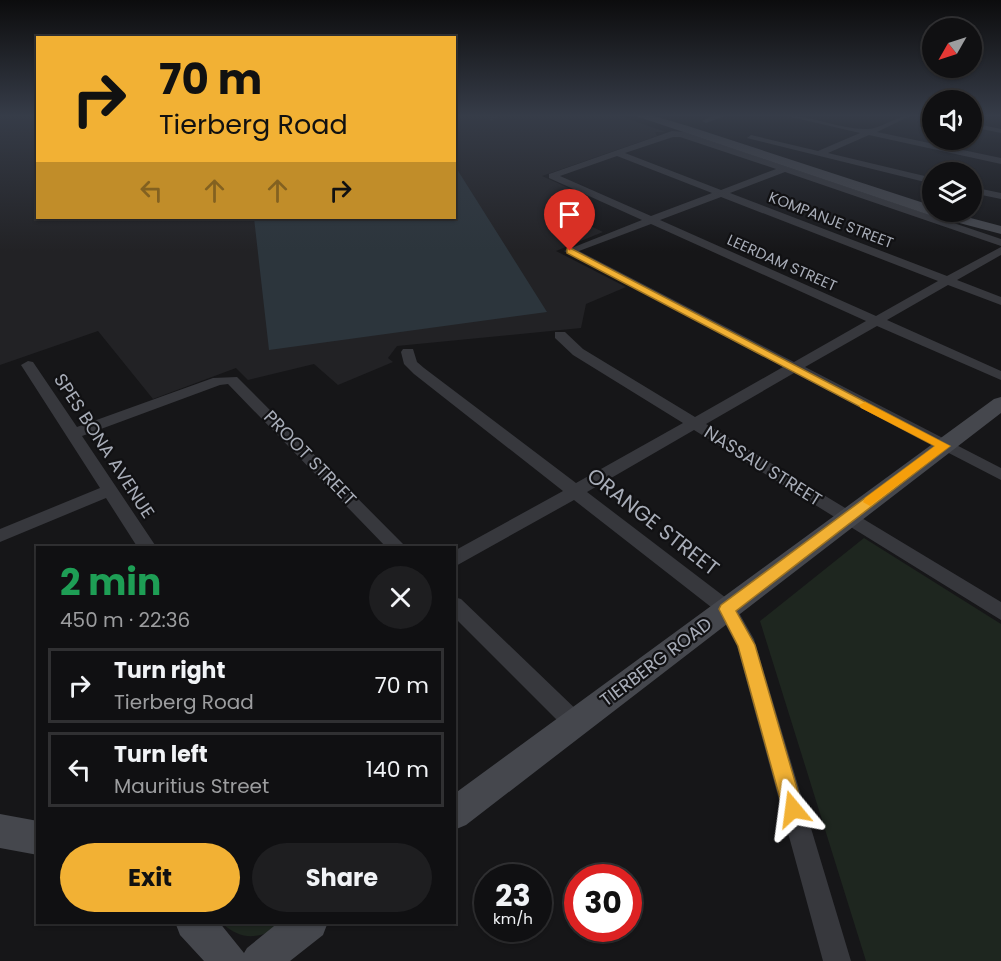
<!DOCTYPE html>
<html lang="en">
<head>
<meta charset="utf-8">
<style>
	body { margin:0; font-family:Poppins,sans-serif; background:#1e1e20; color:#f1f3f6; height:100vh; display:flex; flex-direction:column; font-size:22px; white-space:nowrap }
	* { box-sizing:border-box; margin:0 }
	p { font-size:20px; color:#9c9d9f }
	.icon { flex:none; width:33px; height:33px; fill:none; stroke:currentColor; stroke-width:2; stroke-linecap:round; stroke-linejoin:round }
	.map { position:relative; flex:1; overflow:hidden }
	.side { position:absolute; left:36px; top:546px; width:420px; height:378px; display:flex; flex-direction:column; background:#101012; border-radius:0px; box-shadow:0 2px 4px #0004,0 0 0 2px #303032 }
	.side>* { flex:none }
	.hud { position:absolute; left:36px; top:36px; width:420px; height:183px; border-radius:0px; box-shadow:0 2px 4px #0004,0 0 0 2px #303032; background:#f2b134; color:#111; overflow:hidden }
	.needle { width:39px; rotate:231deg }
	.tools { position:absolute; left:922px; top:18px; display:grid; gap:12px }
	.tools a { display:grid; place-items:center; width:60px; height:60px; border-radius:50%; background:#101012; box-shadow:0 2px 4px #0004,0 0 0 2px #303032; font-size:30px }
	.speed { position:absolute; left:474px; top:864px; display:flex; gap:12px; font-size:30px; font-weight:700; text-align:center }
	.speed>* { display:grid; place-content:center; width:78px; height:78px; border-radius:50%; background:#101012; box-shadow:0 2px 4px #0004,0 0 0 2px #303032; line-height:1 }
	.speed small { font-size:15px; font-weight:400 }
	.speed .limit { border:9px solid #d22; background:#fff; color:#111 }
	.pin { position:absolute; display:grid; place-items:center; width:51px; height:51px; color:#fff; margin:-62px -26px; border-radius:50% 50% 50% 0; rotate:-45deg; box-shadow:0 0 6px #0007 }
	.pin .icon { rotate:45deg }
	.me { position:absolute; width:66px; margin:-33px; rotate:344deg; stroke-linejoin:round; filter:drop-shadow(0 0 4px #0008) }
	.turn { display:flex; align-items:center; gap:21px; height:126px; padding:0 24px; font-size:27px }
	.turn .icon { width:78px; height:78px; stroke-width:2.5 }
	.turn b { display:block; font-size:42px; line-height:51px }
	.lanes { display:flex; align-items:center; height:57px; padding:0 24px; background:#0003; justify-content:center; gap:30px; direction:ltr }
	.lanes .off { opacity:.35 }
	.round { display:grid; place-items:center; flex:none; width:63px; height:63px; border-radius:32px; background:#1e1e20 }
	.summary { display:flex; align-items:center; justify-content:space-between; height:102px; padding:0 24px }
	h1 { font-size:36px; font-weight:700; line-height:45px; color:#1e9e55 }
	.primary-button { display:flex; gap:12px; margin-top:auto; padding:12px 24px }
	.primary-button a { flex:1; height:69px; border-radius:36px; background:#f2b134; color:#111; font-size:24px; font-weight:700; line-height:69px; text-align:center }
	.primary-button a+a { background:#1e1e20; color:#f1f3f6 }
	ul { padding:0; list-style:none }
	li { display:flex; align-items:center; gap:18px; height:75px; margin:0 12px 9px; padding:0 12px; border:3px solid #303032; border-radius:0px }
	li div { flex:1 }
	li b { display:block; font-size:22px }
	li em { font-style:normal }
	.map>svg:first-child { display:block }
</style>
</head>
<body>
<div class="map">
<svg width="1001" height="961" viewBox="0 0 1001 961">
	<rect width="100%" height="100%" fill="#161618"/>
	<!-- built -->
	<path fill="#222225" d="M0,116H37L38,218H454L455,116H620L666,132H655L657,136L542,176L588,197L555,209L603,232L556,251L626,287L586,304L581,328L397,346L388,358L393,362L338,385L314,364L248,380L236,368L153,399L98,331L0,365Z"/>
	<!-- green -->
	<path fill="#1e261f" d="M864,538L1001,624V961H866L760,621Z
		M222,923H285C263,938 243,943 222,923Z"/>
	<!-- water -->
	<path fill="#2c353c" d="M455,166L547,312L269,350L254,218H454Z"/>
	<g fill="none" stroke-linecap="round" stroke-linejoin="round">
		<!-- stream -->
		<path stroke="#2c353c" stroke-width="3" d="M491,119L496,116"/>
		<!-- street -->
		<path fill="#37383d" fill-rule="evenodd" d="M712,116H725L706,123L702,121Z
			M787,116C814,116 839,129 866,129C880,130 894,116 910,116L877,132L1001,158V164L869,135L828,153L933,178V184L747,138L751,135L818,151L860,133Z
			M922,116H933V120Z
			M972,123L1001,129V133L972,127Z
			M672,131L684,132L1001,239V246L785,172L730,193L947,276L1001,247V255L957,280L1001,297V305L948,285L887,320L1001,371V380L877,326L805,367L1001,468V480L794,373L706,424L1001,602V620L694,430L587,492L734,604L754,639L851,961H823L737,646L720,614L574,500L454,567V551L563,491L414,374L404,364L401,352L403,349H413L417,362L424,368L576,483L683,423L573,355L555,338V332H565L583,349L695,417L783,367L564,251L642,220L549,178V174ZM673,137H680L776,169L721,190L625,153ZM617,156L712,193L651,216L560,176ZM721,197L938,281L876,316L660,220ZM651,224L866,321L794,362L579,251Z
			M972,187L1001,193V199L972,193Z
			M28,361L33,362L77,427L213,378L237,377L407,548H387L228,384L220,385L82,436L157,548H138L106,498L0,542V529L100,488L21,365Z
			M454,597L461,599L583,716L586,723L583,730L575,733L567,730L454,617Z"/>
		<!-- secondary -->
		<path fill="#45474d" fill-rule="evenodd" d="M636,116H654L688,126L933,206V212H948L1001,226V234L929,215Z
			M1001,397V413L466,825L454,830V794L994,399Z
			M0,814L38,821V855L0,848Z
			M175,922H219L244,953L247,948L279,922H328L323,935L290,961H204L180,935Z"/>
	</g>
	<!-- sky -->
	<linearGradient id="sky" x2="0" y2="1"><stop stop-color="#0c0c0d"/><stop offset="0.46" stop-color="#363c48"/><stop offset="1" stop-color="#363c48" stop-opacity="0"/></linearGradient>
	<rect width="1001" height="251" fill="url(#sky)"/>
	<!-- route -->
	<path fill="#f2b134" stroke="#9d7322" stroke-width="1.5" d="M570,248L950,446L736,611L755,645L803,809L800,816L793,818L786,816L783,809L738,646L719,609L721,605L935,446L567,253V249Z"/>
	<!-- slow -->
	<path fill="#f59e0b" d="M865,402L950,446L870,506L863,502L865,498L935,446L861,408L859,405Z"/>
	<g text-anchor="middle" stroke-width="4.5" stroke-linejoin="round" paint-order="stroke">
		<!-- far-street labels -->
		<g font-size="15" fill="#a8adb8" stroke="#111113">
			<text transform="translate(831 220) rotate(21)" y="5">KOMPANJE STREET</text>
			<text transform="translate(782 263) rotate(24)" y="5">LEERDAM STREET</text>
		</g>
		<!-- street labels -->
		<g font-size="18" fill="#a8adb8" stroke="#111113">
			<text transform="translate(104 446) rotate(57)" y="6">SPES BONA AVENUE</text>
			<text transform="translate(310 458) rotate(46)" y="6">PROOT STREET</text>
			<text transform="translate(763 466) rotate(32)" y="6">NASSAU STREET</text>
			<text transform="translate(656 662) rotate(-37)" y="6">TIERBERG ROAD</text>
		</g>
		<!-- near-street labels -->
		<g font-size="21" fill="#a8adb8" stroke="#111113">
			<text transform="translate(653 522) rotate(38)" y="7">ORANGE STREET</text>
		</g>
	</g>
</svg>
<div class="tools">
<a><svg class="needle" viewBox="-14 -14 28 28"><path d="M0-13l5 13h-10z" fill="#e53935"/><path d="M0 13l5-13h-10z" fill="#9c9d9f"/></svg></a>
<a><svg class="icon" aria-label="sound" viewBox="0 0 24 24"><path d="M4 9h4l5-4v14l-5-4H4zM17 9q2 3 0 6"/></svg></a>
<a><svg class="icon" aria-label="layers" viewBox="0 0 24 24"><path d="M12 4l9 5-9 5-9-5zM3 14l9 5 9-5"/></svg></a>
</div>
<div class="speed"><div>23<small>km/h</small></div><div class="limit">30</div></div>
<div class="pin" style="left:570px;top:251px;background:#d93025"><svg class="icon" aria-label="arrive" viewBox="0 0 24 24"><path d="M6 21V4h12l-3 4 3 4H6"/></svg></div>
<svg class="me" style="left:793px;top:809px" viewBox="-20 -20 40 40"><path d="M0-17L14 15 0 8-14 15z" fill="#f2b134" stroke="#fff" stroke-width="4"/></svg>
<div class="hud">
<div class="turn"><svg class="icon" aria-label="right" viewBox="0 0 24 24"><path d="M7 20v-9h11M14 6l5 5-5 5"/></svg><div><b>70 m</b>Tierberg Road</div></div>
<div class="lanes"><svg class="icon off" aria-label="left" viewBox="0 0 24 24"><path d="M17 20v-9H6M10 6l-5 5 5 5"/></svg><svg class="icon off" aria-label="ahead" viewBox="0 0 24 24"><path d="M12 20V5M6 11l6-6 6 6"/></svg><svg class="icon off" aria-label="ahead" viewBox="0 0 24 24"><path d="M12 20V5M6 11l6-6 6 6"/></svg><svg class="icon" aria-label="right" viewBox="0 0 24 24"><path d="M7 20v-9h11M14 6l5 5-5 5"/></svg></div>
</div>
<section class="side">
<div class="summary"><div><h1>2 min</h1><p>450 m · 22:36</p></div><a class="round"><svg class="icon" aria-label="close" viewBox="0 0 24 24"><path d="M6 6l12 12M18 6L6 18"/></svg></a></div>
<ul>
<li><svg class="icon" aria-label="right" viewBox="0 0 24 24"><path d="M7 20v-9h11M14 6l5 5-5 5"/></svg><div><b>Turn right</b><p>Tierberg Road</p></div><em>70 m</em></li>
<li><svg class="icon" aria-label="left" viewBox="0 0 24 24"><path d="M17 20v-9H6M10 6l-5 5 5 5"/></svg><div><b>Turn left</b><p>Mauritius Street</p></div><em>140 m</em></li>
</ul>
<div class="primary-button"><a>Exit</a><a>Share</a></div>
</section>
</div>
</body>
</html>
